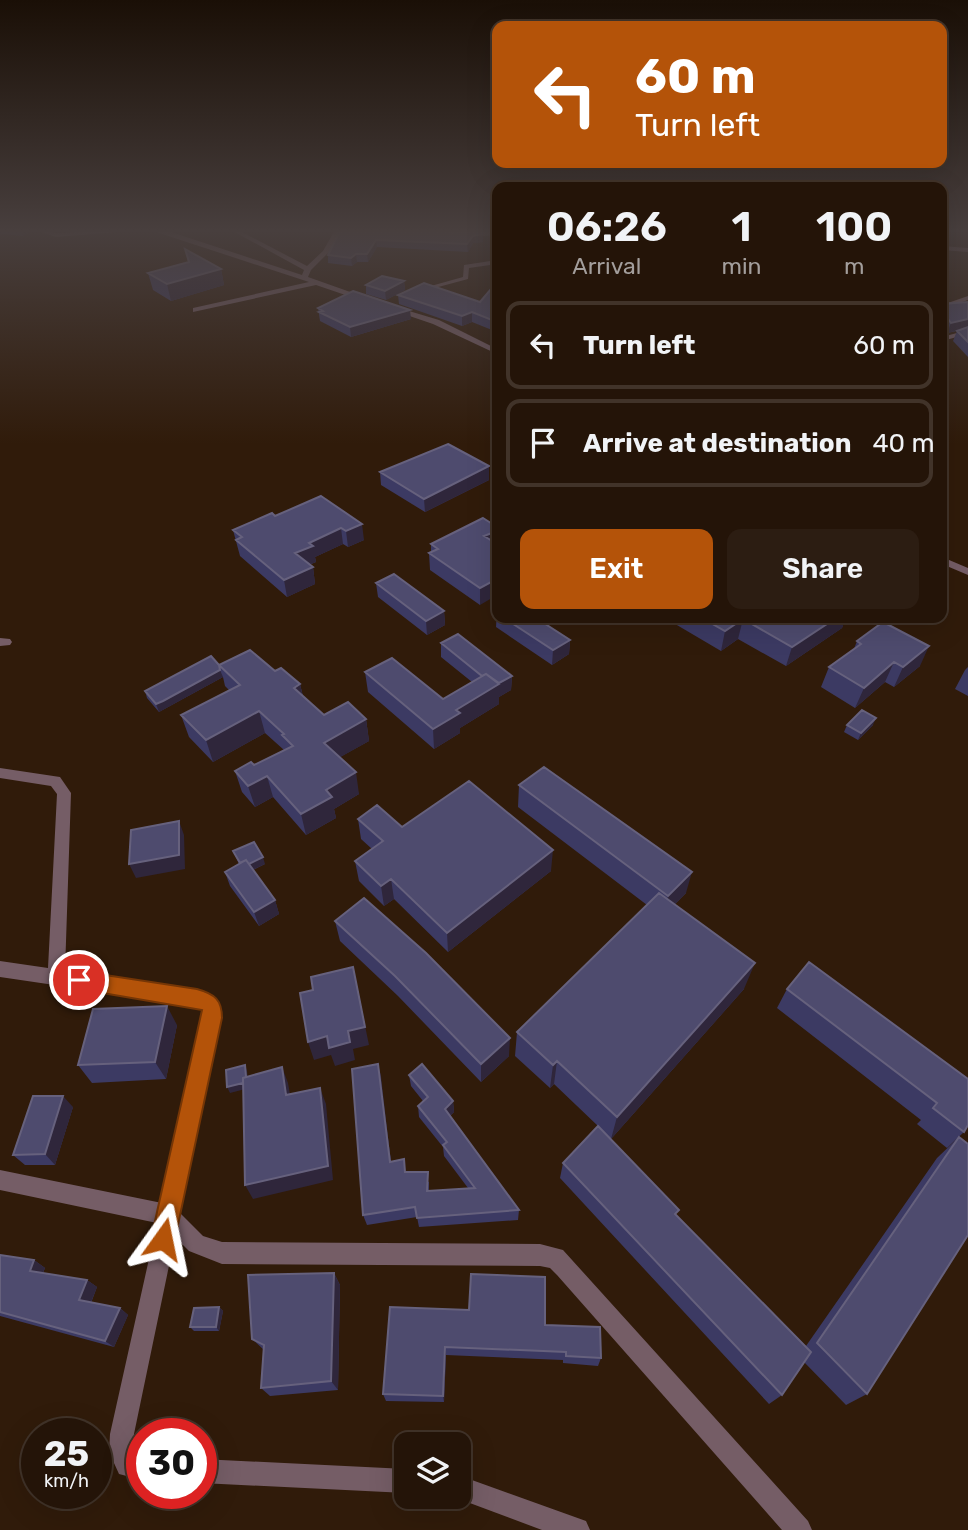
<!DOCTYPE html>
<html lang="en">
<head>
<meta charset="utf-8">
<style>
	body { margin:0; font-family:Rubik,sans-serif; background:#2c1d12; color:#f1f3f6; height:100vh; display:flex; flex-direction:column; font-size:26px; white-space:nowrap }
	* { box-sizing:border-box; margin:0 }
	p { font-size:23px; color:#a39e9c }
	.icon { flex:none; width:38px; height:38px; fill:none; stroke:currentColor; stroke-width:2; stroke-linecap:round; stroke-linejoin:round }
	.map { position:relative; flex:1; overflow:hidden }
	.drawer { position:absolute; left:492px; top:182px; width:455px; height:441px; display:flex; flex-direction:column; background:#241408; border-radius:14px; box-shadow:0 7px 28px #0002,0 0 0 2px #413329 }
	.drawer>* { flex:none }
	.guide { position:absolute; left:492px; top:21px; width:455px; height:147px; border-radius:14px; box-shadow:0 7px 28px #0002,0 0 0 2px #413329; background:#b45309; color:#fff; overflow:hidden }
	.fabs { position:absolute; left:394px; top:1432px; display:grid; gap:14px }
	.fabs a { display:grid; place-items:center; width:77px; height:77px; border-radius:14px; background:#241408; box-shadow:0 7px 28px #0002,0 0 0 2px #413329; font-size:35px }
	.speed { position:absolute; left:21px; top:1418px; display:flex; gap:14px; font-size:35px; font-weight:700; text-align:center }
	.speed>* { display:grid; place-content:center; width:91px; height:91px; border-radius:50%; background:#241408; box-shadow:0 7px 28px #0002,0 0 0 2px #413329; line-height:1 }
	.speed small { font-size:18px; font-weight:400 }
	.speed .limit { border:10px solid #d22; background:#fff; color:#111 }
	.pin { position:absolute; display:grid; place-items:center; width:60px; height:60px; color:#fff; margin:-30px; border:4px solid #fff; border-radius:50%; box-shadow:0 2px 7px #0007 }
	.me { position:absolute; width:77px; margin:-38px; rotate:12deg; stroke-linejoin:round; filter:drop-shadow(0 0 5px #0008) }
	.turn { display:flex; align-items:center; gap:24px; height:147px; padding:0 28px; font-size:32px }
	.turn .icon { width:91px; height:91px; stroke-width:2.5 }
	.turn b { display:block; font-size:49px; line-height:60px }
	.eta { display:flex; justify-content:space-evenly; align-items:center; height:119px; text-align:center }
	.eta b { font-size:42px; font-weight:600; line-height:49px }
	.cta { display:flex; gap:14px; margin-top:auto; padding:14px 28px }
	.cta a { flex:1; height:80px; border-radius:14px; background:#b45309; color:#fff; font-size:28px; font-weight:600; line-height:80px; text-align:center }
	.cta a+a { background:#2c1d12; color:#f1f3f6 }
	ul { padding:0; list-style:none }
	li { display:flex; align-items:center; gap:21px; height:88px; margin:0 14px 10px; padding:0 14px; border:4px solid #413329; border-radius:14px }
	li div { flex:1 }
	li b { display:block; font-size:26px }
	li em { font-style:normal }
	.map>svg:first-child { display:block }
</style>
</head>
<body>
<div class="map">
<svg width="968" height="1530" viewBox="0 0 968 1530">
	<rect width="100%" height="100%" fill="#301b0a"/>
	<g fill="none" stroke-linecap="round" stroke-linejoin="round">
		<!-- street -->
		<path fill="#755d66" fill-rule="evenodd" d="M36,230L56,233L141,230L56,237Z
			M150,230L171,232L302,275L304,270L231,230H238L307,266L323,251L335,230H341L329,252L311,270L308,277L370,299L363,301L316,285L193,312V308L309,282Z
			M497,231V235L467,237L464,235Z
			M942,246L968,248V252L942,250Z
			M497,260V264L469,268L468,279L416,293L413,291L463,277L464,265Z
			M968,296V300L942,309V305Z
			M389,305L439,320L497,349V354L433,324L389,309Z
			M968,330V334L942,341V337Z
			M942,557L968,568V575L942,564Z
			M0,638L10,639L12,642L10,645L0,646Z
			M0,768L60,777L71,793L65,971L197,990C212,995 220,1001 221,1018L180,1213L203,1236L222,1242L540,1244L563,1250L808,1521L812,1530H782L557,1275L550,1268L540,1266L222,1264L189,1251L175,1237L134,1434L133,1450L136,1454L142,1456V1480L119,1474L109,1452L110,1434L157,1223L0,1190V1170L162,1203L203,1018V1010L197,1006L0,977V961L48,968L57,794L51,786L0,778Z
			M201,1459L406,1469V1493L201,1483Z
			M458,1475L586,1521L590,1530H542L451,1496H458Z"/>
	</g>
	<!-- wall -->
	<path fill="#3c3a63" d="M0,229H34L23,236L3,234L0,235Z
		M341,229H482L463,232L483,242L473,243L468,252L377,247L368,262H357L352,266L328,263V255Z
		M185,249L221,269L224,285L171,301L153,290L148,273L188,262Z
		M404,281L405,290L386,300L366,294V285Z
		M497,282V332L472,322L462,326L399,304L398,295L480,302Z
		M968,302V357L953,341L957,331L947,333L942,326V304Z
		M318,308L411,319L351,337L320,321Z
		M380,472L489,480L425,512L381,485Z
		M321,496L364,540L348,547L343,544L315,557L316,562L309,565L313,567L315,584L287,597L240,556L233,530L275,516Z
		M483,518L480,605L430,570L429,553L431,552V544Z
		M376,583L444,611L445,625L427,635L378,597Z
		M497,612V618H536L570,640L569,654L552,665L496,627Z
		M665,618H846L842,628L786,666L738,639L721,651Z
		M857,641L920,666L894,687L885,682L855,708L821,687L829,667L854,649Z
		M441,643L512,676L511,690L499,697V704L460,728V733L434,749L368,692L365,672L443,699L472,682L441,657Z
		M219,665L275,671L300,684L303,696L324,715L366,719L369,741L340,757L359,794L334,809L336,818L306,835L273,797L255,807L242,792L235,771L254,765L284,750L265,733L213,762L189,737L181,715L229,690L225,686L223,677L159,712L147,698L145,691Z
		M968,667V696L955,689L965,670Z
		M847,725H873L858,740L844,732Z
		M519,785L686,893L675,904L744,989L611,1139L676,1215L806,1346L937,1158L959,1137L867,1394L846,1405L804,1362L782,1395L769,1404L560,1178L563,1163L598,1126L554,1084L550,1088L515,1056L517,1032L647,905L518,807Z
		M358,819L402,827L551,871L448,952L394,899L384,906L359,881L355,861L372,849L361,839Z
		M233,851L265,864L253,870L275,900L279,914L259,926L230,886L225,872L239,864Z
		M335,921L509,1056L481,1082L398,996L340,941Z
		M809,962L964,1132L947,1148L917,1124L921,1120L777,1008L787,989Z
		M177,1025L166,1079L92,1083L78,1065Z
		M378,1064L391,1161L406,1172L429,1182V1191L468,1188L444,1156L443,1147L419,1117L418,1106L423,1101L411,1086L409,1075L453,1101L454,1112L450,1116L519,1210L518,1220L419,1227L417,1217L367,1225L363,1215Z
		M73,1107L55,1165H25L13,1155Z
		M0,1255L34,1260L45,1268L43,1273L87,1280L97,1287L91,1303L120,1308L128,1315L114,1347L0,1316Z
		M334,1273L340,1285L338,1390L270,1396L261,1388L264,1350L252,1339Z
		M219,1307L223,1311L219,1331H194L190,1327Z
		M390,1307L545,1325L601,1358L598,1366L563,1363V1360L446,1355L444,1402L386,1401L383,1394Z"/>
	<!-- shaded-wall -->
	<path fill="#2f263b" d="M21,229H34L23,236Z
		M445,229L482,230L445,234Z
		M483,234V242L473,243L468,252L467,244L473,236Z
		M376,240L377,247L368,262L367,254Z
		M356,254L357,262L352,266L351,258Z
		M221,269L224,285L171,301L167,284Z
		M404,281L405,290L386,300L385,291Z
		M410,310L411,319L351,337L350,327Z
		M472,312V322L462,326V316Z
		M968,319V328L947,333L951,323Z
		M489,466V480L425,512L424,499Z
		M362,524L364,540L348,547L346,531Z
		M341,528L343,544L315,557L316,562L298,569L295,553L309,543Z
		M497,531V547L484,536Z
		M313,567L315,584L287,597L284,580Z
		M497,574V595L480,605V588Z
		M444,611L445,625L427,635L426,621Z
		M836,618H846L842,628L786,666L792,647Z
		M743,619L738,639L721,651L725,631Z
		M570,640L569,654L552,665L553,650Z
		M929,646L920,666L894,687L903,667Z
		M894,662L885,682L855,708L864,688Z
		M220,670L223,677L159,712L156,704Z
		M512,676L511,690L499,697V704L460,728V733L434,749L433,729L456,710Z
		M300,684L305,706L294,688Z
		M259,711L265,733L213,762L206,740Z
		M876,718L873,725L858,740L861,733Z
		M366,719L369,741L328,764L324,743Z
		M356,772L359,794L334,809L336,818L306,835L301,814L326,790Z
		M267,776L273,797L255,807L248,786Z
		M179,821L184,835L185,869L136,878L129,864Z
		M553,850L551,871L448,952L447,933Z
		M263,857L265,864L244,874L242,867Z
		M692,872L686,893L663,916L668,896Z
		M391,879L394,899L384,906L381,886Z
		M275,900L279,914L259,926L254,912Z
		M755,963L744,989L611,1139L617,1117Z
		M353,967L369,1045L353,1049L355,1060L335,1066L331,1055L314,1060L308,1042L348,1031Z
		M167,1006L177,1025L166,1079L155,1062Z
		M510,1038L509,1056L481,1082V1064Z
		M557,1061L554,1084L550,1088L553,1065Z
		M378,1064L381,1076L392,1172L390,1162Z
		M245,1065L247,1071L249,1088L230,1093L227,1087Z
		M282,1067L288,1083L293,1111L286,1095Z
		M320,1088L326,1104L333,1180L253,1199L245,1185Z
		M63,1096L73,1107L55,1165L45,1154Z
		M453,1101L454,1112L445,1120V1109Z
		M34,1260L45,1268L40,1278L30,1271Z
		M334,1273L340,1285L338,1390L331,1381Z
		M87,1280L97,1287L89,1307L79,1300Z
		M219,1307L223,1311L219,1331L216,1327Z
		M120,1308L128,1315L114,1347L105,1341Z
		M445,1347L446,1355L444,1402L443,1396Z"/>
	<!-- building -->
	<path fill="#4e4b6e" stroke="#66617d" stroke-width="2" d="M341,229H447L450,233L483,231V234L473,236L467,244L376,240L367,254H356L351,258L328,255Z
		M185,249L221,269L167,284L148,273L189,262Z
		M382,276L404,281L385,291L366,285Z
		M497,282V322L472,312L462,316L398,295L424,283L480,302Z
		M353,291L410,310L350,327L319,312L323,311L318,308Z
		M968,302V319L951,323L942,311V304Z
		M968,327V342L957,331Z
		M448,444L489,466L424,499L380,472Z
		M321,496L362,524L346,531L341,528L309,543L313,546L295,553L313,567L284,580L236,540L242,537L233,530L272,513L275,516Z
		M483,518L497,527V531L484,536L497,544V574L495,575L497,576V579L480,588L429,553L438,549L431,544Z
		M394,574L444,611L426,621L376,583Z
		M504,618H536L570,640L553,650Z
		M702,618H836L792,647L743,619L725,631Z
		M883,622L929,646L903,667L894,662L864,688L829,667L861,644L857,641Z
		M458,634L512,676L499,683L486,674L482,676L441,643Z
		M250,650L275,671L281,668L300,684L294,688L324,715L348,702L366,719L324,743L356,772L326,790L332,797L301,814L267,776L248,786L235,771L251,762L254,765L293,746L282,735L284,734L259,711L206,740L181,715L240,685L219,665Z
		M211,656L219,665L220,670L163,701L156,704L145,691Z
		M392,658L443,699L486,674L499,684L456,710L460,713L433,729L365,672Z
		M862,710L876,718L861,733L847,725Z
		M544,767L692,872L668,896L519,785Z
		M469,781L553,850L447,933L391,879L381,886L355,861L383,841L358,819L377,805L402,827Z
		M179,821V855L129,864L131,830Z
		M254,842L263,857L249,864L246,860L240,863L233,851Z
		M246,860L275,900L254,912L225,872Z
		M659,893L755,963L617,1117L557,1061L553,1065L517,1032Z
		M364,898L426,953L510,1038L481,1064L395,976L335,921Z
		M809,962L968,1079V1125L964,1132L933,1108L937,1103L787,989Z
		M353,967L365,1027L348,1031L350,1042L329,1048L327,1036L308,1042L300,993L313,990L311,977Z
		M167,1006L155,1062L78,1065L93,1009Z
		M378,1064L390,1162L404,1159L405,1172H428L427,1191L475,1188L443,1145L447,1142L418,1106L428,1097L409,1075L422,1064L453,1101L445,1109L519,1210L417,1218L415,1207L363,1215L352,1069Z
		M245,1065L246,1077L243,1078V1083L227,1087L226,1070Z
		M282,1067L286,1095L320,1088L328,1166L245,1185L243,1078Z
		M33,1096H63L45,1154L13,1155Z
		M598,1126L679,1210L675,1214L811,1352L782,1395L563,1163Z
		M959,1137L968,1144V1235L867,1394L817,1343Z
		M0,1255L34,1260L30,1271L87,1280L79,1300L120,1308L105,1341L0,1312Z
		M334,1273L331,1381L261,1388L264,1345L252,1339L248,1275Z
		M471,1274L545,1277V1325L600,1327L601,1358L566,1356V1352L445,1347L443,1396L383,1394L390,1307L469,1310Z
		M219,1307L216,1327H190L194,1308Z"/>
	<!-- sky -->
	<linearGradient id="sky" x2="0" y2="1"><stop stop-color="#1a0f06"/><stop offset="0.52" stop-color="#483f3e"/><stop offset="1" stop-color="#483f3e" stop-opacity="0"/></linearGradient>
	<rect width="968" height="444" fill="url(#sky)"/>
	<!-- route -->
	<path fill="#b45309" stroke="#753606" stroke-width="2" d="M79,971L197,989C215,994 222,1000 222,1018L175,1239L171,1247L163,1251L154,1247L151,1239L202,1010L79,989L73,986L70,980L73,974Z"/>
</svg>
<div class="fabs">
<a><svg class="icon" aria-label="layers" viewBox="0 0 24 24"><path d="M12 4l9 5-9 5-9-5zM3 14l9 5 9-5"/></svg></a>
</div>
<div class="speed"><div>25<small>km/h</small></div><div class="limit">30</div></div>
<div class="pin" style="left:79px;top:980px;background:#d93025"><svg class="icon" aria-label="arrive" viewBox="0 0 24 24"><path d="M6 21V4h12l-3 4 3 4H6"/></svg></div>
<svg class="me" style="left:163px;top:1239px" viewBox="-20 -20 40 40"><path d="M0-17L14 15 0 8-14 15z" fill="#b45309" stroke="#fff" stroke-width="4"/></svg>
<div class="guide">
<div class="turn"><svg class="icon" aria-label="left" viewBox="0 0 24 24"><path d="M17 20v-9H6M10 6l-5 5 5 5"/></svg><div><b>60 m</b>Turn left</div></div>
</div>
<section class="drawer">
<div class="eta">
<div><b>06:26</b><p>Arrival</p></div>
<div><b>1</b><p>min</p></div>
<div><b>100</b><p>m</p></div>
</div>
<ul>
<li><svg class="icon" aria-label="left" viewBox="0 0 24 24"><path d="M17 20v-9H6M10 6l-5 5 5 5"/></svg><div><b>Turn left</b></div><em>60 m</em></li>
<li><svg class="icon" aria-label="arrive" viewBox="0 0 24 24"><path d="M6 21V4h12l-3 4 3 4H6"/></svg><div><b>Arrive at destination</b></div><em>40 m</em></li>
</ul>
<div class="cta"><a>Exit</a><a>Share</a></div>
</section>
</div>
</body>
</html>
